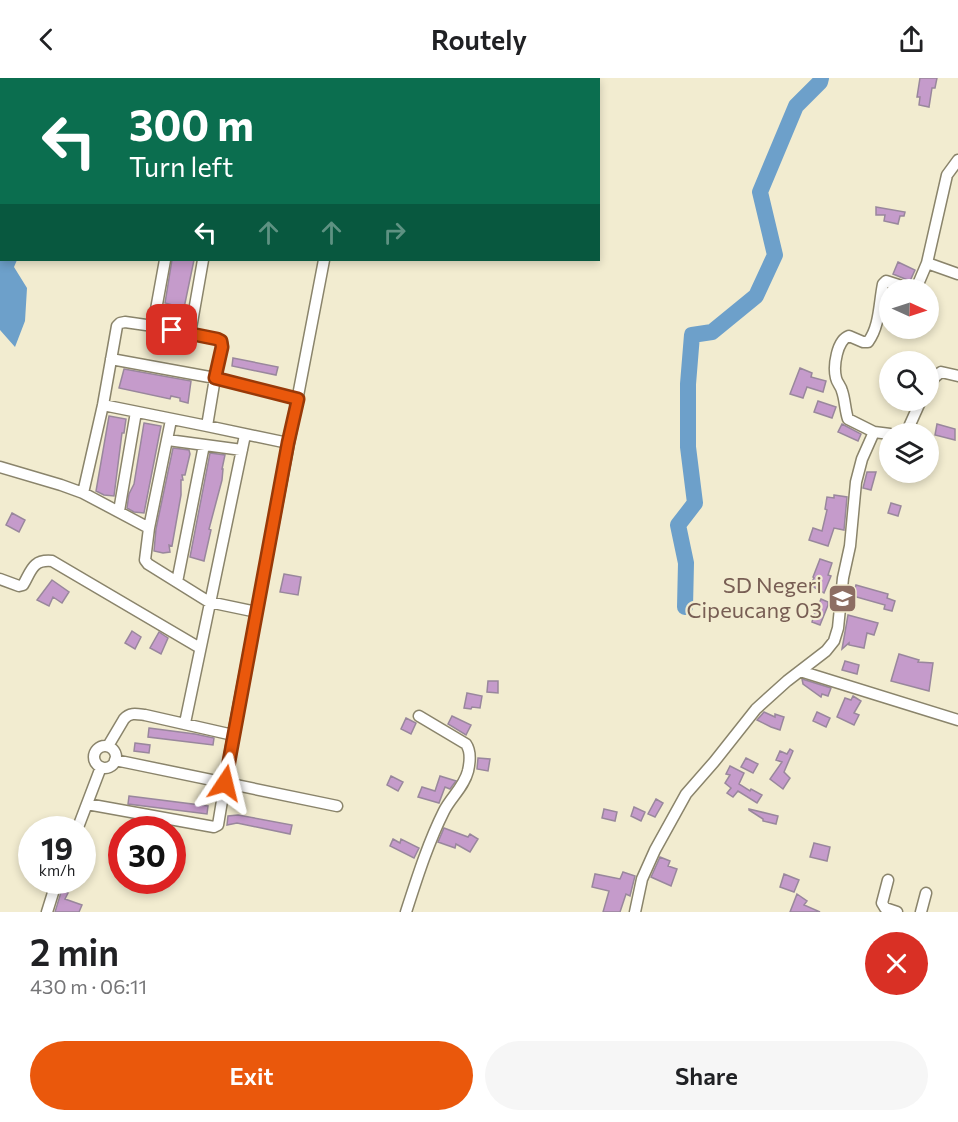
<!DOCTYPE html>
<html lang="en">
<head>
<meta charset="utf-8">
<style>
	body { margin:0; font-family:Commissioner,sans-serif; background:#f6f6f6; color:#202124; height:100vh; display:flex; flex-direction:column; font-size:22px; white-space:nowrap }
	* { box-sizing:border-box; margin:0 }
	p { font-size:20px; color:#757577 }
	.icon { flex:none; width:33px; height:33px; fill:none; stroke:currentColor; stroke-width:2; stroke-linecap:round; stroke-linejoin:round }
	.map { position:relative; height:834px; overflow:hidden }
	.sheet { display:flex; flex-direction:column; background:#fff; flex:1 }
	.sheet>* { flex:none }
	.banner { position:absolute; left:0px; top:0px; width:600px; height:183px; box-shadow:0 3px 9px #0003; background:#0b6e4f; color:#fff; overflow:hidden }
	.needle { width:39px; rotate:93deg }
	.controls { position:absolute; left:879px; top:201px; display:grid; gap:12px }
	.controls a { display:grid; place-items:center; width:60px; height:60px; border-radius:50%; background:#fff; box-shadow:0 3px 9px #0003; font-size:30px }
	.speed { position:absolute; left:18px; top:738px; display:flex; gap:12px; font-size:30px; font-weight:700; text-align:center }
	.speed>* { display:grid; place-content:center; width:78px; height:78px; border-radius:50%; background:#fff; box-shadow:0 3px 9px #0003; line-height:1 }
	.speed small { font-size:15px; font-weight:400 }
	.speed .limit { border:9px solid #d22; background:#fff; color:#111 }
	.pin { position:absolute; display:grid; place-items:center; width:51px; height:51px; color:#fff; margin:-26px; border-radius:12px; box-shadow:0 3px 9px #0006 }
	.me { position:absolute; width:66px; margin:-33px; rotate:10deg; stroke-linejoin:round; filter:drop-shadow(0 0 4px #0008) }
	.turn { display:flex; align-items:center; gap:21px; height:126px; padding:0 30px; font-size:27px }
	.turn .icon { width:78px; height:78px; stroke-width:2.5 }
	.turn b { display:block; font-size:42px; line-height:51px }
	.lanes { display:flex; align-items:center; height:57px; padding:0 30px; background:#0003; justify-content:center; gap:30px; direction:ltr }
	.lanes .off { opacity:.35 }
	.round { display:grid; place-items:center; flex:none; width:63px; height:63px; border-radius:32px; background:#f6f6f6 }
	.head { display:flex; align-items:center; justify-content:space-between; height:102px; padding:0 30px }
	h1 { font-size:36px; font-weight:600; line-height:45px }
	.primary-button { display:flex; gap:12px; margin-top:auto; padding:12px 30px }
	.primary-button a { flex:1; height:69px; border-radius:36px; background:#ea580c; color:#fff; font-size:24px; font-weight:600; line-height:69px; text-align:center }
	.primary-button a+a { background:#f6f6f6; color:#202124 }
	header { display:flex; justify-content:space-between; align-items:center; height:78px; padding:0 30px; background:#fff; font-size:27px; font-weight:600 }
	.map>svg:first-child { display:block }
</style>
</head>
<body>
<header><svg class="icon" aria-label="back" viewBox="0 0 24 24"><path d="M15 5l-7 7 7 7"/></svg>Routely<svg class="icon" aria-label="share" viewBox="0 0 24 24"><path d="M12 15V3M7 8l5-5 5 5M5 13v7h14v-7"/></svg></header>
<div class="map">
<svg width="958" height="834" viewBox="0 0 958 834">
	<rect width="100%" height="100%" fill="#f2ecd0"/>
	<!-- water -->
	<path fill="#6da0ca" d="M0,83L2,84V182H17L14,189L27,210L25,243L15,269L0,252Z"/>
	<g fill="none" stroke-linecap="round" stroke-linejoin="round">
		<!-- river -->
		<path stroke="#6da0ca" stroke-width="16" d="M685,529L686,485L678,447L695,425L688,369V306L692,257L712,254L756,218L775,177L760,114L796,28L820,4L821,0"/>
	</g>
	<!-- building -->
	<path fill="#c59bcb" stroke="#99879c" stroke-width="1.5" d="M920,0H937L935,10H932L929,29L919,27L920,19H917Z
		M876,129L905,134L904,138H900L898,146L884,143L885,137H876Z
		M172,182H194L184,230L165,225Z
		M898,184L915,192L910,203L893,196Z
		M233,280L278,289L276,297L232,288Z
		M800,290L812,295L811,299L826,303L823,314L807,309L803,320L790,316Z
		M124,291L191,303L188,325L180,323V320L171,318L170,321L119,310Z
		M818,323L836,329L832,340L814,334Z
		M109,338L126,341L124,355H122L114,418L104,417L96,413Z
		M144,345L161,348L144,435L134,434L127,430L129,416L134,406Z
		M842,346L861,356L858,363L838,354Z
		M937,346L955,351V362L935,357Z
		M173,370L189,372L190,376L185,397H182L183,402H181V417L172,468L169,467L170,474L163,475L154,473L156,451Z
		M210,375L225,377L222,391H223L222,402L209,451L211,452L204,483L190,479Z
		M867,394H876L871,412L863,410Z
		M834,417L847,419L844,452L834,450L828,468L809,462L813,450L822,453L827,432L825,431L827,419L834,420Z
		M891,425L901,428L898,438L888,435Z
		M12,435L25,442L19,454L6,447Z
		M820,481L832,485L828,497L831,498L824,515L810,507L814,500L813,499Z
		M284,496L301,499L298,517L280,514Z
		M52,502L69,514L62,525L53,519L49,528L37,522Z
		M856,507L888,516L887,520L895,523L892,533L884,531L885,527L853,518Z
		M821,521L828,524V527L820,547L812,544L816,530H817Z
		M848,537L878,545L874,557L867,555L864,570L849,567V565L842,571Z
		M132,553L141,559L135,571L125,565Z
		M159,554L168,560L161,576L150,570Z
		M899,576L919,582L918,584L933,585L929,613L891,603Z
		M845,583L859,587L857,596L842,592Z
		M802,601L831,610L828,618L822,616L821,619L803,606Z
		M488,603H498V615L487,614Z
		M467,615L482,618L480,630L472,629L471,631L464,630Z
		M853,618L861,623L854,635L859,637L854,647L837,639L845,620L851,622Z
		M764,634L775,639V636L784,639L780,652L771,649L757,642Z
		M817,634L830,640L826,649L813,643Z
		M452,638L471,647L466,657L448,646Z
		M406,640L416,645L411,656L401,651Z
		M149,650L195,656L214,660L213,667L148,659Z
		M135,665L150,667L149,675L134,673Z
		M790,671L793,673L784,694L790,700L783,711L770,701L782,684L776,682L780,673L787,676Z
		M478,680L490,681L488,693L477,691Z
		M746,680L758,686L753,695L741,689Z
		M730,688L744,695L739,706L750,713L751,711L762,717L757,725L738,713L733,719L727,715L731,710L725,705L730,697L726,696Z
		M391,698L403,704L398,713L387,707Z
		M440,698L456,703L450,711L445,709L439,725L418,719L422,709L435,713Z
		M129,718L208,728L207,736L128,726Z
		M656,721L663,725L655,739L648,736Z
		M634,729L645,734L641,743L631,738Z
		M604,731L617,734L615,743L602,740Z
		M749,731L778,738L776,746L763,743V741L749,732Z
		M238,737L292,747L290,756L237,745L227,747L228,738Z
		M444,750L468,759L470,756L478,761L470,774L456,766L455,770L438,764Z
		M393,761L400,765L401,761L419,770L414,780L390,768Z
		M814,765L830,769L827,783L810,779Z
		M660,779L670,783L668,788L677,791L671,808L651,799Z
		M623,794L635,798L630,818L626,816L620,834H603L609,813L592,809L595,796L620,801Z
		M784,796L799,802L794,814L780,809Z
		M62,811L68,815L65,821L82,827L79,834H55Z
		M797,816L807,823L804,827L820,834H790Z"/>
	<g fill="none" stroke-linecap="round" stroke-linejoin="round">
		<defs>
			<path id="street" d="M927,185L958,196
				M153,248L165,182
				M190,256L203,182
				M111,281L215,300L298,321
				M928,308L935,299L941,294L958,298
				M103,327L207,348
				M171,342L149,450L145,482L148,486L209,524L257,534
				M874,354L848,341C845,332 845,321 842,313C841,308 837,305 836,300C833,288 837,262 849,258L863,264H868C880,248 879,225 883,206L886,203L911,211H916L927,185L947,97L958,82
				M901,356L908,351L921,322
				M168,362L242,372
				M0,389L61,407L83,415
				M119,433L136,334
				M149,450L83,415L103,327L117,248L120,245L125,244L153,248L220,262L222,265V269L215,300L207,348L288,365
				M0,501L19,508L23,507C31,494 32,481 52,483L200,570
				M177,504L204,367
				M800,593L958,642
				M185,645L245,357
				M94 679a11 11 0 1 1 22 0a11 11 0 1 1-22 0Z
				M108,668L124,641C130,634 137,636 145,637L233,657
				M115,682L337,728
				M87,726L214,749L218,747L233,657L324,182
				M77,752L101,689
				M888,802L882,825L885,830L897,834
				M47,834L57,802
				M406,834C417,800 428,765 444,733C451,719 464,709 468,693C470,684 471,673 466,666L419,638
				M635,834L642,801L655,772L686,716L714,684L756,631L787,603L826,573L834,563L838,550L843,500L850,468L856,404L862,381L874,354L890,356
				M921,834L926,815"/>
		</defs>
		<!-- street casing -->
		<use href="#street" stroke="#8a846b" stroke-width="13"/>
		<!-- street -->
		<use href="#street" stroke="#fff" stroke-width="10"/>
	</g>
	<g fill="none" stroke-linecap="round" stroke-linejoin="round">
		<defs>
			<path id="route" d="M172,252L217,261L221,263L222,269L215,300L298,321L288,365L225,705"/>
		</defs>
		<!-- route casing -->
		<use href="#route" stroke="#983908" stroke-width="15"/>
		<!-- route -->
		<use href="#route" stroke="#ea580c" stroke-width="10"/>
	</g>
	<!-- icons -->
	<defs>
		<symbol id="school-square" viewBox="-11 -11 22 22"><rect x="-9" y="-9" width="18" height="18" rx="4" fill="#8d6e63" stroke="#f2ecd0"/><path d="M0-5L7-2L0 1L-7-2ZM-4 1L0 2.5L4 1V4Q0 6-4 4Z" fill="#fff"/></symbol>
	</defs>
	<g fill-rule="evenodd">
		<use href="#school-square" x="826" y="504" width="33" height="33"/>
	</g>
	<g text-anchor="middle" stroke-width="4.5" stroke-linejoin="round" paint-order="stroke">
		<!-- education labels -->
		<g font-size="22" fill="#785e54" stroke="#f2ecd0" text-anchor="end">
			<text x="822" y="515">SD Negeri<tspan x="822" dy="25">Cipeucang 03</tspan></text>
		</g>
	</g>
</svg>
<div class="controls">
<a><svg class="needle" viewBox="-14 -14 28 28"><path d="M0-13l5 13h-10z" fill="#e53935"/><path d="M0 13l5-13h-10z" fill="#757577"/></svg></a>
<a><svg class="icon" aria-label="search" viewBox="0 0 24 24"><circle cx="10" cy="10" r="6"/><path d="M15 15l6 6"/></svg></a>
<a><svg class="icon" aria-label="layers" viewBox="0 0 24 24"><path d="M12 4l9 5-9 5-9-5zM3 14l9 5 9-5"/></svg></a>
</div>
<div class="speed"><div>19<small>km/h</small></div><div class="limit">30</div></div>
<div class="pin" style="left:172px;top:252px;background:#d93025"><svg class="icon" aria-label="arrive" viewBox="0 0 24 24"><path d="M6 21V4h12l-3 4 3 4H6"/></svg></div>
<svg class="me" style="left:225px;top:705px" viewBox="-20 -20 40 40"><path d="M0-17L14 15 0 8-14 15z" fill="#ea580c" stroke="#fff" stroke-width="4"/></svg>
<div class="banner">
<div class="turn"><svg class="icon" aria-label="left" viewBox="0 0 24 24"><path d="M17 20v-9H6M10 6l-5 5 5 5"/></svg><div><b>300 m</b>Turn left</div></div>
<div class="lanes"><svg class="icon" aria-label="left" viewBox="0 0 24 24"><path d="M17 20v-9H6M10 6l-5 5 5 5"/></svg><svg class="icon off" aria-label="ahead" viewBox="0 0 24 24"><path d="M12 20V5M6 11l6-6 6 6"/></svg><svg class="icon off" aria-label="ahead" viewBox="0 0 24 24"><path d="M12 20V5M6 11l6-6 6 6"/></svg><svg class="icon off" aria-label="right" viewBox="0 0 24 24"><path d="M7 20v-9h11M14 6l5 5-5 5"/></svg></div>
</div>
</div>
<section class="sheet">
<div class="head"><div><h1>2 min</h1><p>430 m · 06:11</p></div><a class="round" style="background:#d93025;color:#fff"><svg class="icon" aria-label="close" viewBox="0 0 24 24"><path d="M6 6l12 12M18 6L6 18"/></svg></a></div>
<div class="primary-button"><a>Exit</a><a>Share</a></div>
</section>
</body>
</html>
